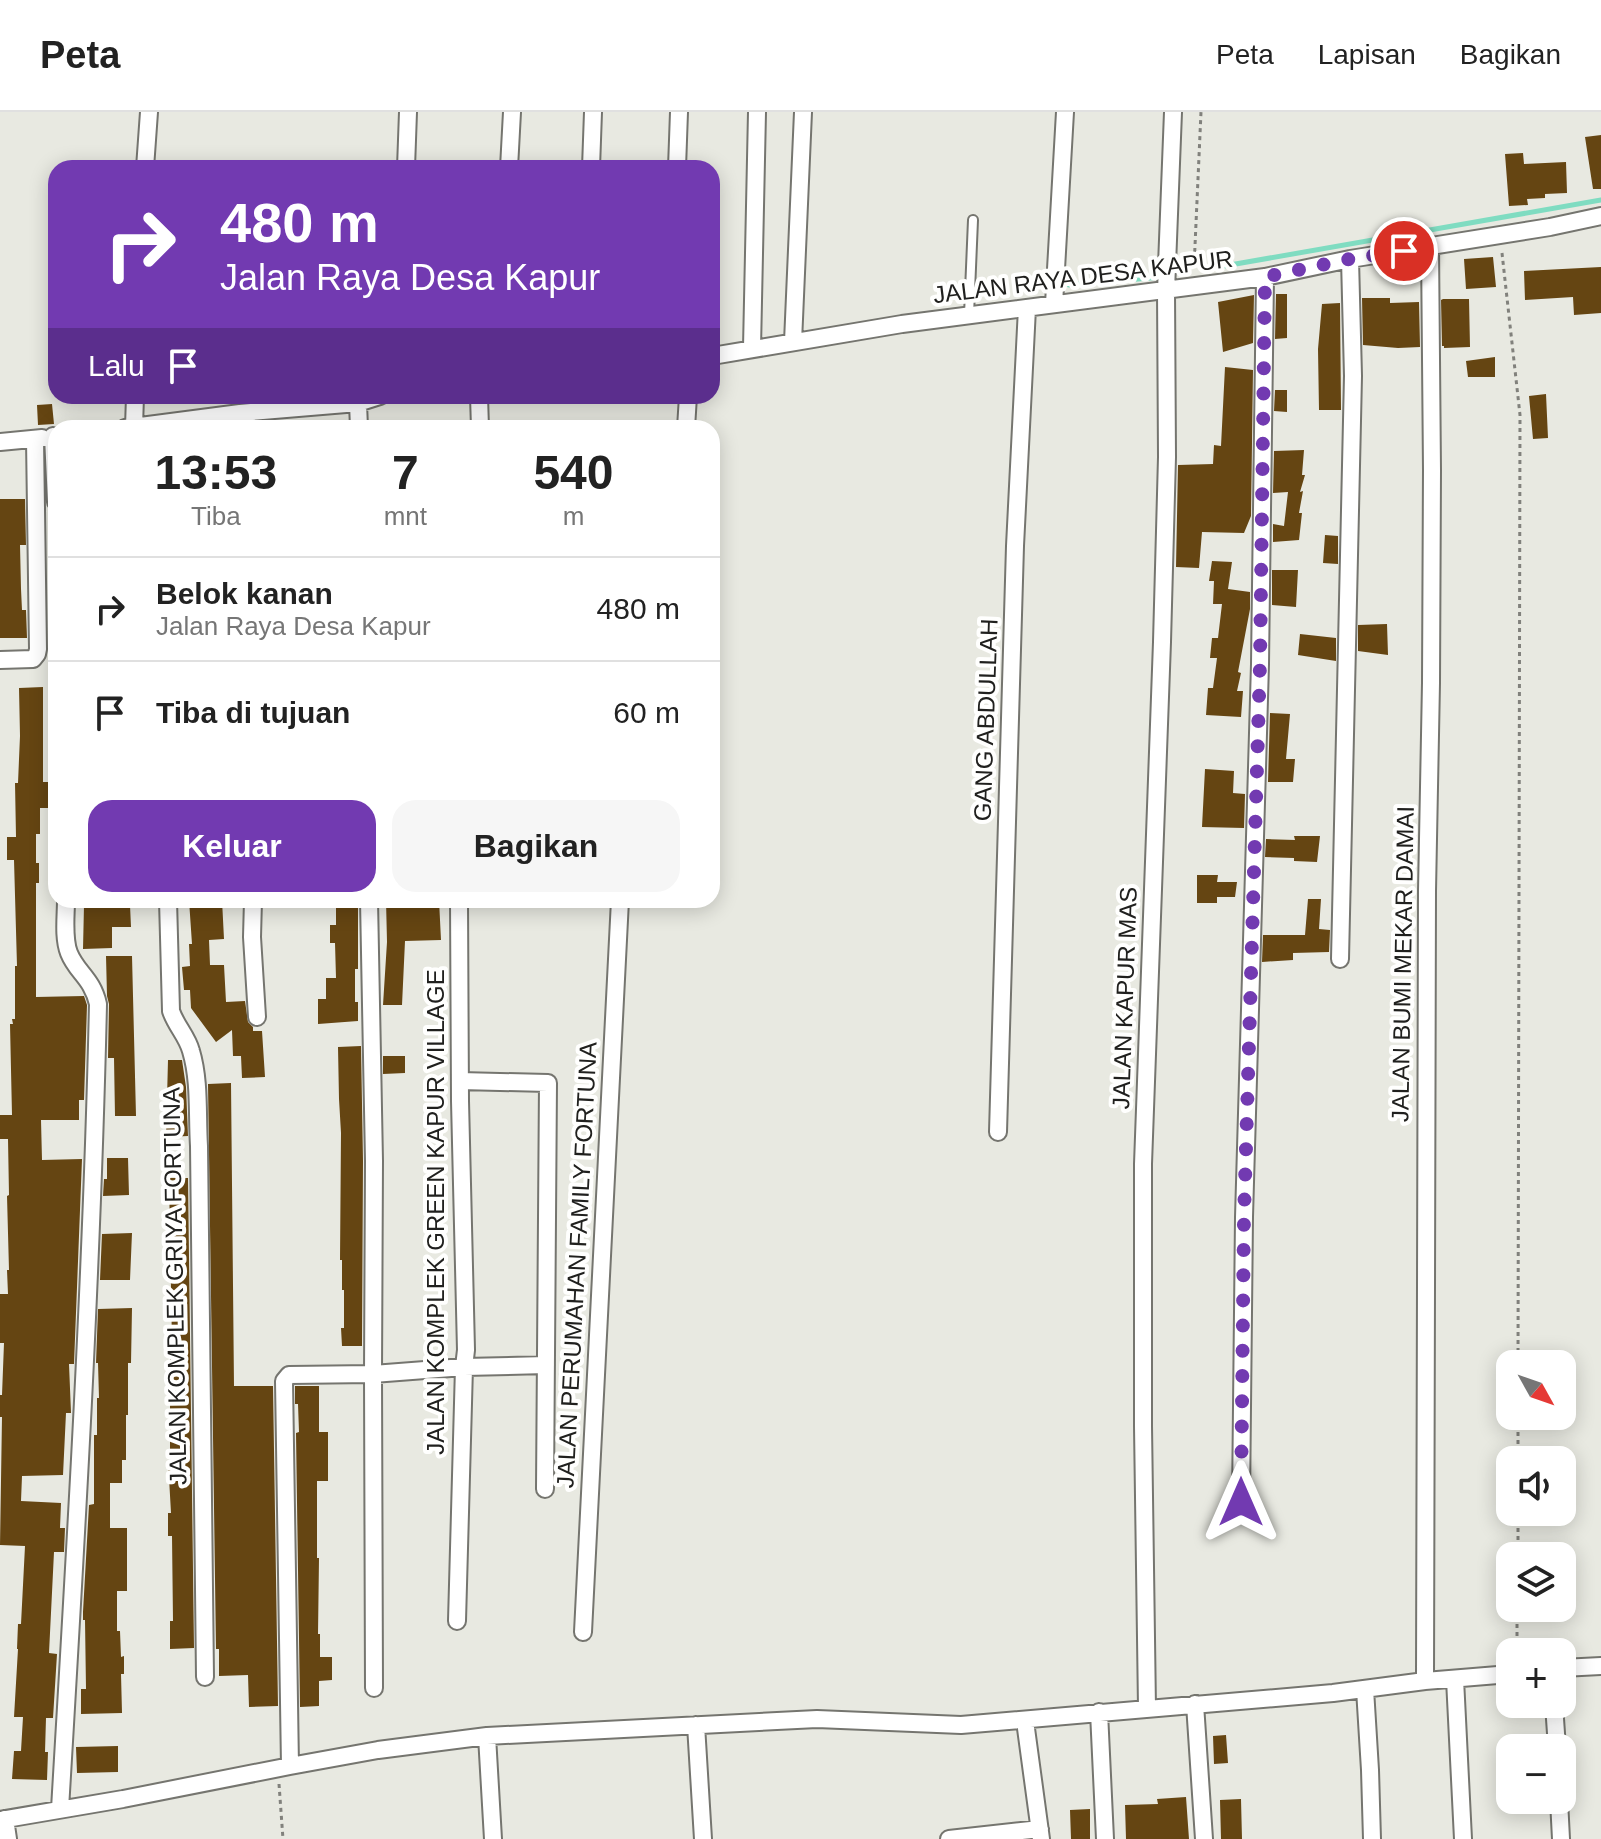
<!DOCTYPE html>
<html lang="id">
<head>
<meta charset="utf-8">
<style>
	body { margin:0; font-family:Helvetica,sans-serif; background:#f6f6f6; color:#222; height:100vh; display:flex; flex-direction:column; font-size:30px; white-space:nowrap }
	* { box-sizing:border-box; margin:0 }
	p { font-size:26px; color:#767676 }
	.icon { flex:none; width:44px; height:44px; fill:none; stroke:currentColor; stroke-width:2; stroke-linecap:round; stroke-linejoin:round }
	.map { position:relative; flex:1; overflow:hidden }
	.drawer { position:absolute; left:48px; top:308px; width:672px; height:488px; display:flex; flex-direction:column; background:#fff; border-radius:24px; box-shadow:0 4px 20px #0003 }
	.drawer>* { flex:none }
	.hud { position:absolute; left:48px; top:48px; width:672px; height:244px; border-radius:24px; box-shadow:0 4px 20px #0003; background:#723ab1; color:#fff; overflow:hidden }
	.needle { width:52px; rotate:130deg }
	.controls { position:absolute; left:1496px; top:1238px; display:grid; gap:16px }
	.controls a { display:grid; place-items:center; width:80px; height:80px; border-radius:16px; background:#fff; box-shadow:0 4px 20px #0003; font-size:40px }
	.pin { position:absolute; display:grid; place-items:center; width:68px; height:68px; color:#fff; margin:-34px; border:4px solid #fff; border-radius:50%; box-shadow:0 2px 8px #0007 }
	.me { position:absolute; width:88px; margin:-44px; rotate:0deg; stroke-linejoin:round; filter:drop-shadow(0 0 6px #0008) }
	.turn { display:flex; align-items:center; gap:28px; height:168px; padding:0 40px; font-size:36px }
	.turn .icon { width:104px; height:104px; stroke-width:2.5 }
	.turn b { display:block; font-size:56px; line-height:68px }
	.then { display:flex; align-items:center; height:76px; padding:0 40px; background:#0003; gap:16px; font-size:30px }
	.eta { display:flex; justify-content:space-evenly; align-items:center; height:136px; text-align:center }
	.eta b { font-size:48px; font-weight:700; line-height:56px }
	.button { display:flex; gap:16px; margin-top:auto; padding:16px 40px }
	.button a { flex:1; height:92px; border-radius:24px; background:#723ab1; color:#fff; font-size:32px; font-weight:700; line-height:92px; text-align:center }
	.button a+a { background:#f6f6f6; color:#222 }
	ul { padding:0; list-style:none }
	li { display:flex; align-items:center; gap:24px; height:104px; padding:0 40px; border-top:2px solid #e0e0e0 }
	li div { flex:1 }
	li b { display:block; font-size:30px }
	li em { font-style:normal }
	header { display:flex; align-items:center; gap:48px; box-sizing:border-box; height:112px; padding:0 40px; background:#fff; border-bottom:2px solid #e0e0e0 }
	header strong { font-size:38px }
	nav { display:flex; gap:44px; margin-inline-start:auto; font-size:28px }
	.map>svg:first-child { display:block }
</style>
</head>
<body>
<header>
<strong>Peta</strong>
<nav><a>Peta</a><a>Lapisan</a><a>Bagikan</a></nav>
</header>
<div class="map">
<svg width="1601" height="1727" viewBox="0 0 1601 1727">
	<rect width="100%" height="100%" fill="#e8e9e1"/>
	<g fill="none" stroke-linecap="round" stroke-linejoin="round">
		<!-- stream -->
		<path stroke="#7fdcc1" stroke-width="5" d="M1207,157L1601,88
			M1069,173L1161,165"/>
	</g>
	<!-- building -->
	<path fill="#654512" d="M1601,23V77H1593L1585,25Z
		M1523,41L1524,52L1566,50L1567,81L1545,82V86L1527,87L1528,93L1509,94L1505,42Z
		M1493,145L1496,175L1466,177L1464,147Z
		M1601,155V201L1574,203L1573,185L1525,188L1524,159Z
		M1276,182H1287V226L1275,227Z
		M1254,183L1253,231L1223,240L1218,190Z
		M1362,186H1390V191L1419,190L1420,235L1398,236L1363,233Z
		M1443,187H1469L1470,235L1444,236V234H1442L1441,188Z
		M1340,191L1341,298H1319L1318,237L1322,192Z
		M1495,245V265H1468L1466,249Z
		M1225,255L1253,258L1251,404L1244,421L1202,420L1199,456L1176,455L1178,353L1213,352L1214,333L1221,334Z
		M1275,278H1287V300L1274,299Z
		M1546,282L1548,326L1533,327L1529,284Z
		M52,292L54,312L38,313L37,293Z
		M1304,338L1302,363H1305L1300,380L1303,379L1299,401H1302L1299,428L1273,430V412L1284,414L1288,380L1273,381L1274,339Z
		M0,387H25L26,433H20L21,477L22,498H26L27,526H0Z
		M1325,423L1338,424V452L1323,451Z
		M1212,449L1232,450L1228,477L1250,480V497L1238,560L1241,561L1237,579H1243L1241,605L1206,603L1208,576H1213L1217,546H1210L1212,526H1218L1222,492H1213L1214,469H1209Z
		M1272,458H1298L1296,495L1272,493Z
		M1387,512L1388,543L1358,539V513Z
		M1300,522L1336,526V549L1298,543Z
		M43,575V670H50V696H40V722H36V751H39V771H36V885L84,884L87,893L84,988H79V1008H41L42,1048L82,1047L74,1252H69L71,1301H66L63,1363L22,1364L21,1389L61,1391L60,1416H65L64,1440H54L49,1541L57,1542L53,1606H46L45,1640H48L47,1668L12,1667L14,1639H21L23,1605H14L18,1537H17L18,1512H21L25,1434L0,1433L2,1305H0V1283H2L4,1231H0V1182H8L7,1158H9L7,1084L9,1083L8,1027H0V1003H12L10,912H13L12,907H15V854H17L14,748H7V725H16L15,671H18L20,624L19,576Z
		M1270,601L1290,602L1286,647H1295L1293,670H1268Z
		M1205,657L1234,659L1233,681L1245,682L1244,716L1202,715Z
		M1294,724H1320L1317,750L1294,749V746L1265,745L1266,727L1295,728Z
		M1197,763H1218L1217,770H1237L1235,785H1217V791H1197Z
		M1308,787H1321L1319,817L1330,818L1329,840L1293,841V848L1262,850L1263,823H1305Z
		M88,788H108V793H130L131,815H112V836L83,837L84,793H88Z
		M189,788H222L224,827L209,828L210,853H224L226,890L245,889L248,910L253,915V919H262L265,965L242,966L241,944H233L232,918L216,930L191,896L190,878H184L182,855L190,854L189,832H192Z
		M386,788H439L441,828L405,829L402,893H383L387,830Z
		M336,790H358V857H355V890H358V909L318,912V887H326V866H336L335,831H330V813H336Z
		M106,844H132L136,1004H115L114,946H108L109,892L107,884Z
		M361,934L363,1049L362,1234H342L341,1216H344V1178H342V1148H340L341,1021L339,987L338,935Z
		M383,944H405V961L383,962Z
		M168,948H182L186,975L188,1024L166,1025Z
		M231,971L234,1274H273L278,1594L249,1595L248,1563L219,1564V1537H216L208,972Z
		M107,1046H128L129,1083L103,1084L104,1067H107Z
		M169,1066H188L194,1536L170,1537V1509H173L172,1424H168V1401H171L168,1348H170V1232H172Z
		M132,1121L130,1168H100L102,1122Z
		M132,1196L131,1251H128V1303H126V1348H122V1371H110V1416H127V1479H117V1519H120L121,1545L124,1544V1562H121L122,1601L81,1602V1577H86L85,1508H83V1500L89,1393L94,1392V1323H97V1286H99L98,1251H96L98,1197Z
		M295,1274H319V1320H328V1369H317V1446H319L318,1522H320V1545H332V1568L319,1569V1594L300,1595L296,1321L299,1320L298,1292H295Z
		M1226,1623L1228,1651L1214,1652L1213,1624Z
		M118,1634V1660L77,1661L76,1635Z
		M1186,1685L1189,1727H1126L1125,1693L1158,1692L1157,1687Z
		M1241,1687L1242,1727H1221L1220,1688Z
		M1090,1697V1727H1071L1070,1698Z"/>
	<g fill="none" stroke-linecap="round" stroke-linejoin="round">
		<defs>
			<path id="lane" d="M969,203L973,108"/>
			<path id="street" d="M145,56L149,0
				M406,56L408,0
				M509,56L512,0
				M591,56L593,0
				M677,56L679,0
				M1054,192L1065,0
				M793,230L803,0
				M752,236L757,0
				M712,244L902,212L1265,165L1350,147L1550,115L1601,104
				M479,284L480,316
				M358,291L359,316
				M134,315L135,284
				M125,316L240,301L358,291L380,284
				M686,316L688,284
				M53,324L56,390
				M0,330L42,326
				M0,548L33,547L37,542L38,537L35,327
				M168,788L171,899C176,914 187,924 191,939C200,969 197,1003 199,1034L205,1565
				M253,788L252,825L257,905
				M1340,847L1353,264L1350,147
				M460,969L548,971L545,1377
				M998,1020L1015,434L1027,196
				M1241,1390L1244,1105L1260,552L1265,165
				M457,1509L464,1255L466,1238L460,989L459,788
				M583,1520L620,788
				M1562,1556L1601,1554
				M1455,1567L1463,1727
				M1425,1569L1427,779L1431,571L1432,358L1430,135
				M374,1576L373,1262L464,1255L546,1253
				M1365,1577L1370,1658L1372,1727
				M1195,1592L1204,1727
				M1554,1592L1557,1636
				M1147,1596L1143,1314V1052L1162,530L1167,345L1166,179L1173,0
				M1099,1600L1105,1727
				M1025,1609L1041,1727
				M696,1613L703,1727
				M487,1624L493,1727
				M290,1654L284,1269L289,1263L373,1262L374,1049L369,788
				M1559,1688L1561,1727
				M60,1697C76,1428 92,1160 98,892C92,866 77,861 69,841C63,826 66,804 66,788
				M5,1707L8,1727
				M0,1708L123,1687L290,1654L378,1638L487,1624L817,1607L961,1613L1333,1581L1425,1569L1510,1562
				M949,1727L1040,1717"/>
		</defs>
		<!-- lane casing -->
		<use href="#lane" stroke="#75756f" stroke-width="12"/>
		<!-- street casing -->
		<use href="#street" stroke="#75756f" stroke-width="20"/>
		<!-- path -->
		<path stroke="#81817c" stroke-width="3" stroke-dasharray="4 4" stroke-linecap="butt" d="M1502,141L1520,303L1518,1252
			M1194,156L1201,0
			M1518,1348V1304
			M1518,1444V1400
			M1517,1540V1496
			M279,1672L283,1727"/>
		<!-- lane -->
		<use href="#lane" stroke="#fff" stroke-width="8"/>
		<!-- street -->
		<use href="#street" stroke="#fff" stroke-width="16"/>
	</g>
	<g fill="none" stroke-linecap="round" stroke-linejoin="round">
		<!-- route -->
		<path stroke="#723ab1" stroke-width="14" stroke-dasharray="0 25.2" d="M1241,1390L1244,1105L1260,552L1265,165L1350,147L1404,139"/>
	</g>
	<g text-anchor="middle" stroke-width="8" stroke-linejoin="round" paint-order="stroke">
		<!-- street labels -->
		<g font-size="24" fill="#20201e" stroke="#fffffe">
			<text transform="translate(1083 165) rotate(-7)" y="8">JALAN RAYA DESA KAPUR</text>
			<text transform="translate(986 608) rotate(-88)" y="8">GANG ABDULLAH</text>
			<text transform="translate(1403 852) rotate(-89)" y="8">JALAN BUMI MEKAR DAMAI</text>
			<text transform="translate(1125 886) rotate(-88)" y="8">JALAN KAPUR MAS</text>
			<text transform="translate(436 1100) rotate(-90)" y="8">JALAN KOMPLEK GREEN KAPUR VILLAGE</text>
			<text transform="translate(577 1153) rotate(-87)" y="8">JALAN PERUMAHAN FAMILY FORTUNA</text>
			<text transform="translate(175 1174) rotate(-91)" y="8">JALAN KOMPLEK GRIYA FORTUNA</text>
		</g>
	</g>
</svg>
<div class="controls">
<a><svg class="needle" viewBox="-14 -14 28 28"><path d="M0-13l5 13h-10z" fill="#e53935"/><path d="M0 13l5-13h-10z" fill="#767676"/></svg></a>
<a><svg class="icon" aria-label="sound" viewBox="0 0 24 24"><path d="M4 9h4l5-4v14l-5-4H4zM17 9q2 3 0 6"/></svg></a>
<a><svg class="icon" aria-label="layers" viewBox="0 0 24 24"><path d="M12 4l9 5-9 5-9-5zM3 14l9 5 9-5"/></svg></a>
<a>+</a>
<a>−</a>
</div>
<div class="pin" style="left:1404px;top:139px;background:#d93025"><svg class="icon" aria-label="arrive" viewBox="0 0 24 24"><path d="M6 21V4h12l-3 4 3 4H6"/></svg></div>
<svg class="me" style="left:1241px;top:1390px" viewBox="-20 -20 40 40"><path d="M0-17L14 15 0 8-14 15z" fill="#723ab1" stroke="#fff" stroke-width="4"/></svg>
<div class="hud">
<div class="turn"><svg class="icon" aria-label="right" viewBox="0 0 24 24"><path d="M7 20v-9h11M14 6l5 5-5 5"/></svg><div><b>480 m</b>Jalan Raya Desa Kapur</div></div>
<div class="then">Lalu<svg class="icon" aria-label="arrive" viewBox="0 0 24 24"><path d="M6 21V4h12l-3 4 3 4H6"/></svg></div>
</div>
<section class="drawer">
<div class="eta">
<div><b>13:53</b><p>Tiba</p></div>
<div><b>7</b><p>mnt</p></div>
<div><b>540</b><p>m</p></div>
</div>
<ul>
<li><svg class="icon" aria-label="right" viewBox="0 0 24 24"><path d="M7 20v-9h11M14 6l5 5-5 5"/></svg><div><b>Belok kanan</b><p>Jalan Raya Desa Kapur</p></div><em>480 m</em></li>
<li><svg class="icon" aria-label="arrive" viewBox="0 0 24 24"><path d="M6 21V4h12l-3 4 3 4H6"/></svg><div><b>Tiba di tujuan</b></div><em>60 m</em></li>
</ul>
<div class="button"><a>Keluar</a><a>Bagikan</a></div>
</section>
</div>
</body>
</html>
